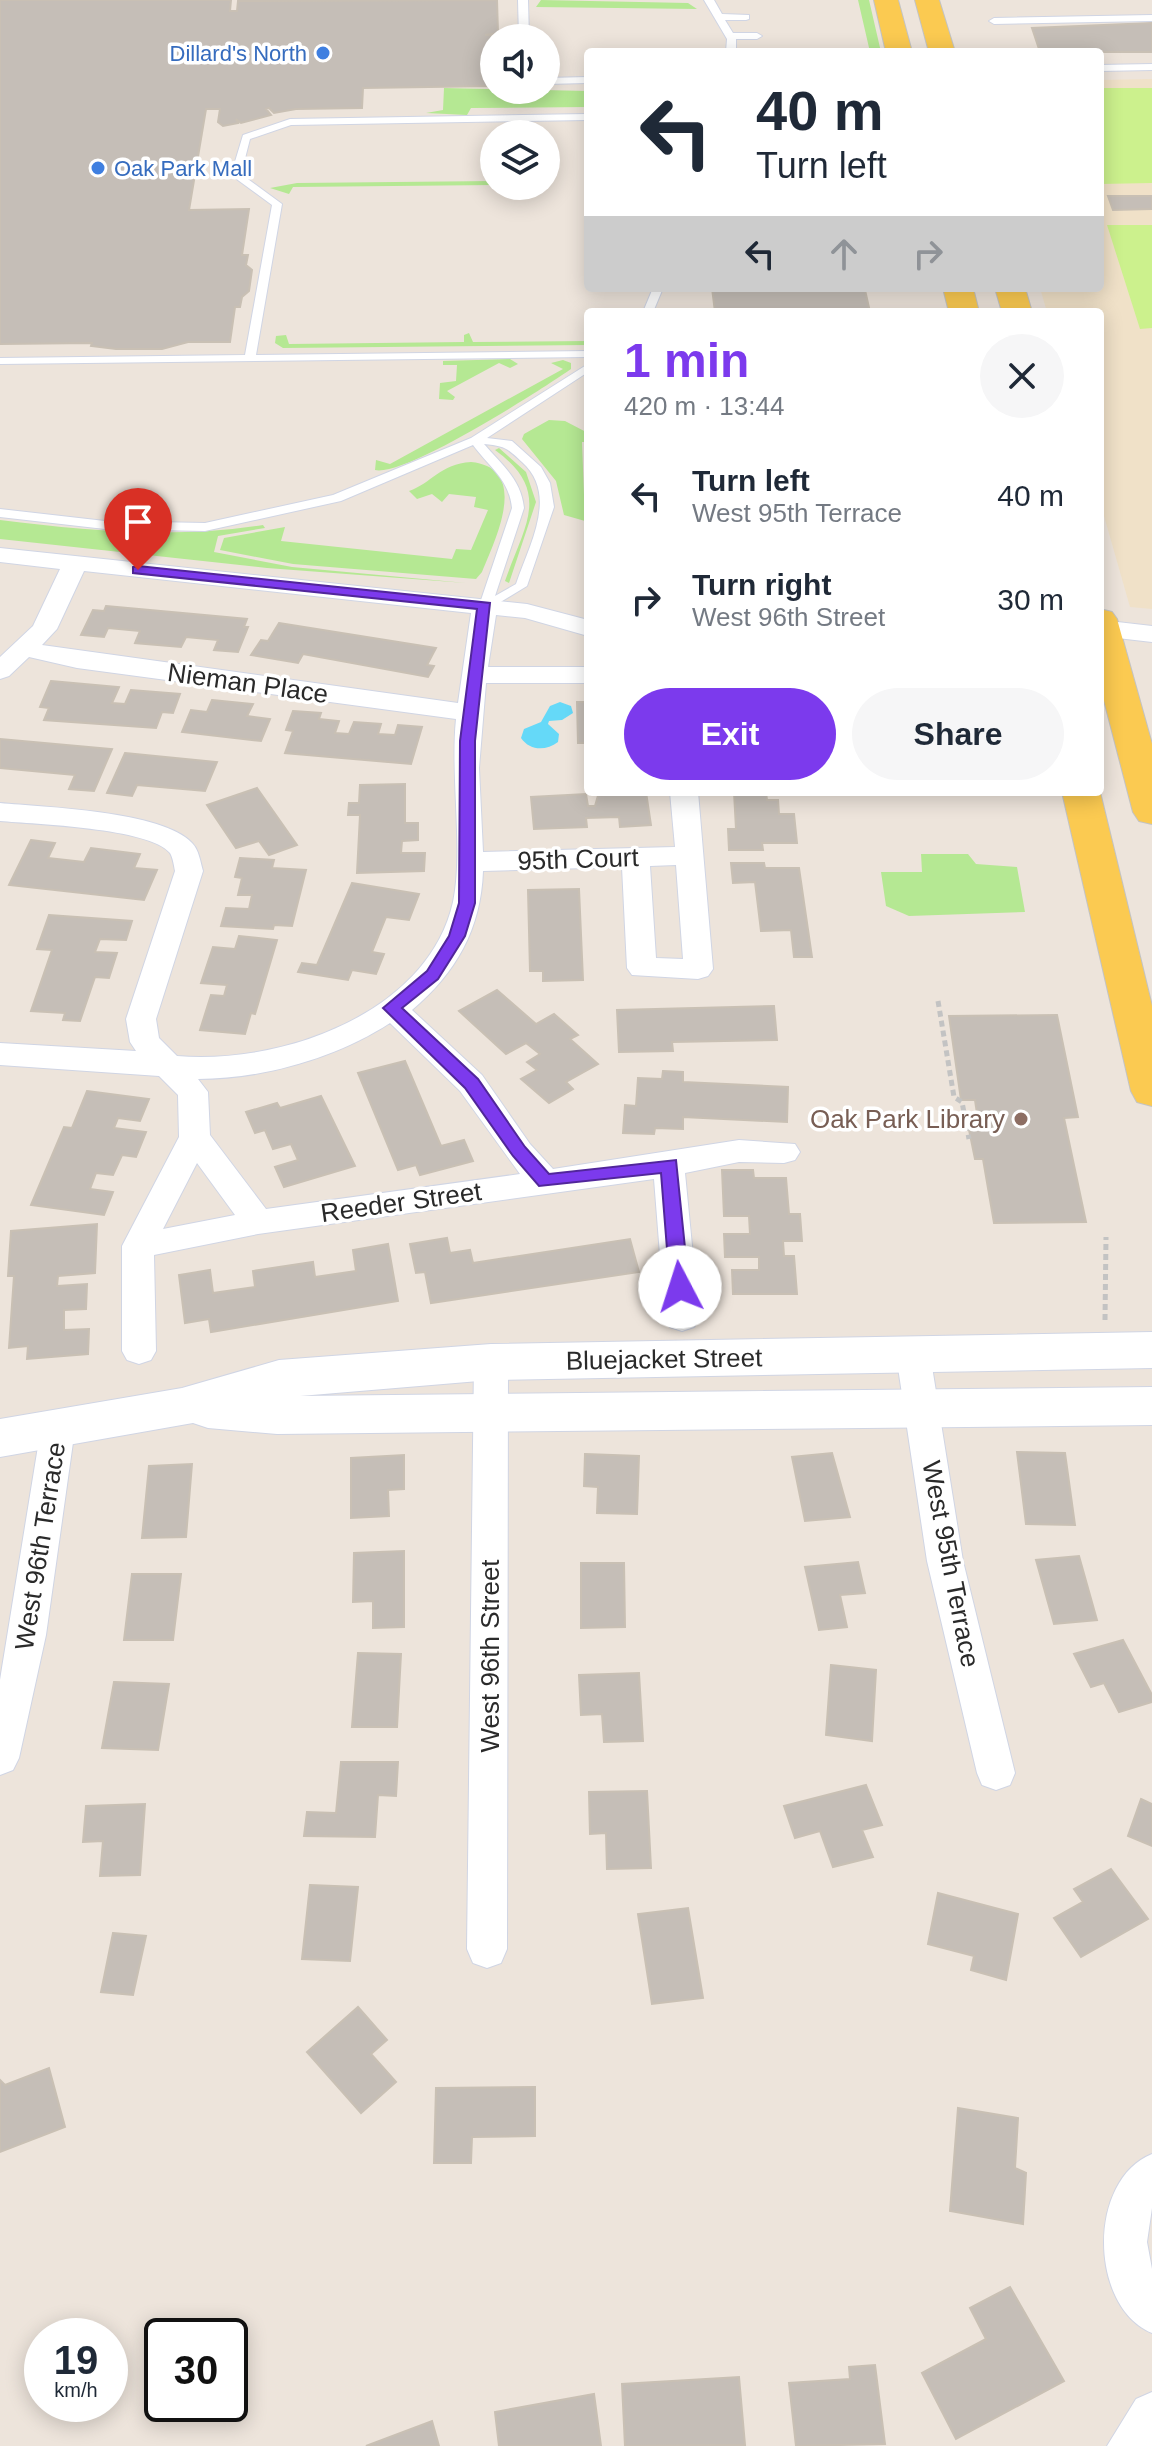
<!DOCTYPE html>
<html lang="en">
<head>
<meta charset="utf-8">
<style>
	body { margin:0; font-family:Arial,sans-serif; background:#f6f6f7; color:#1f2937; height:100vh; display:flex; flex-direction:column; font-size:30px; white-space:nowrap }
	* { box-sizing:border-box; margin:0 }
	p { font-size:26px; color:#747a83 }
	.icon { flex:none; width:44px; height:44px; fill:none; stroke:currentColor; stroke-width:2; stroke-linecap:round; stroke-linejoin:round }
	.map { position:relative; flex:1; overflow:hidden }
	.drawer { position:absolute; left:584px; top:308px; width:520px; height:488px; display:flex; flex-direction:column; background:#fff; border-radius:8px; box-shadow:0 4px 20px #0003 }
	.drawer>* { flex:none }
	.banner { position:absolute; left:584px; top:48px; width:520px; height:244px; border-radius:8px; box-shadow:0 4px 20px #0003; background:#fff; color:#1f2937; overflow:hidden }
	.tools { position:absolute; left:480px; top:24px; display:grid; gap:16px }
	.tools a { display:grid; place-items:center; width:80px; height:80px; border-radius:50%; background:#fff; box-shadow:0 4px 20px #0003; font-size:40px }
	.speed { position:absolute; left:24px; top:2318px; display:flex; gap:16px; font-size:40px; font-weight:700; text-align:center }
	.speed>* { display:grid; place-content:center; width:104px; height:104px; border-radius:50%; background:#fff; box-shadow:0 4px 20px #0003; line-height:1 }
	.speed small { font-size:20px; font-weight:400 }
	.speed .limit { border:4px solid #111; border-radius:12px; background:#fff; color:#111 }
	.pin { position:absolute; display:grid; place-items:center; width:68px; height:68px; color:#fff; margin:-82px -34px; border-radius:50% 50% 50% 0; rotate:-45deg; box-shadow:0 0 8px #0007 }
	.pin .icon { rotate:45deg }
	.me { position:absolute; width:88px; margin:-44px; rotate:355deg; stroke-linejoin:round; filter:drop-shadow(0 0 6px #0008) }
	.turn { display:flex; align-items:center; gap:28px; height:168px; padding:0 40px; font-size:36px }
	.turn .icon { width:104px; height:104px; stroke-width:2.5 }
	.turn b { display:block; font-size:56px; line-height:68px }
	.lanes { display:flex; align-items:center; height:76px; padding:0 40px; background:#0003; justify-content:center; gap:40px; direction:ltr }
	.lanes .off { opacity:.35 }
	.round { display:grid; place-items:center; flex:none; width:84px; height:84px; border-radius:42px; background:#f6f6f7 }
	.head { display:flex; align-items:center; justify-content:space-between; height:136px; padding:0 40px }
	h1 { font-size:48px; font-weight:600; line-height:60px; color:#7c3aed }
	.button { display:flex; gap:16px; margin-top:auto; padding:16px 40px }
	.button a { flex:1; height:92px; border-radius:48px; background:#7c3aed; color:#fff; font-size:32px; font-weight:600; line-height:92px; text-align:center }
	.button a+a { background:#f6f6f7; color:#1f2937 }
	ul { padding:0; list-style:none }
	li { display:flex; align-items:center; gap:24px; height:104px; padding:0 40px }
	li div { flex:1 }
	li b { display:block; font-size:30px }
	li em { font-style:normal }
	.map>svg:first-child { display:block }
</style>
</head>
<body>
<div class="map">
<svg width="1152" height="2446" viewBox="0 0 1152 2446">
	<rect width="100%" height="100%" fill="#ede4db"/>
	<!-- education -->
	<path fill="#f0e1c8" d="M1152,79V609L1130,607L1100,502V312H1047L1040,288H1100V80Z"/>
	<!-- green -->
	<path fill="#b5e893" d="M541,0L688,3L697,9L536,7Z
		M858,0H869L881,52H870Z
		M444,88L588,91V107L471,108L467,115L426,113L443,110Z
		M494,181V185L293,187L289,194L270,188L297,183Z
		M469,333L473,342L588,341V345L283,348L275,343L276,336L286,335L289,344L464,342V335Z
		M510,359L518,364L510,368L499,363L447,391L455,397L453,400L439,399L440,383L456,381L457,365H443V361Z
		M563,360L571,363V369C541,390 405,477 375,470L376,460L390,464L563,369L551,363Z
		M549,420L565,421L588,433V442H582L585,521L564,515L556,481L522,439L524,434Z
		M499,448L526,472L536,502L509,583L505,581C524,526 553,492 495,450Z
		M471,462C531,468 495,540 482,572L476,579L293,564L220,550L224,538L285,527L281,541L452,559L456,549L471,550L488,510L474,507L476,497L449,494L442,502L432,494L417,499L409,491C432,483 440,464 471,462Z
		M0,520C89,531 174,539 263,525L265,528L218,536L214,552L292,567L466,583L267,568L0,539Z
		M921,854H968L976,864L1017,867L1025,912L909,916L886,906L881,872H922Z"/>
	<!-- pitch -->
	<path fill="#ccf18d" d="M1100,88H1152V183L1100,184Z
		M1107,225H1152V328L1140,329Z"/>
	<!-- water -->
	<path fill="#65d9f8" d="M560,702L571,706L573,713L562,720L549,721L548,724L559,734L558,742C546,751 530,751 521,738L524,729L541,722L550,706Z"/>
	<!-- building -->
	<path fill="#c5beb7" stroke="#c9c0b4" stroke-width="2" d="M0,0H231L230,11H237L238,1L497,0L498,33L485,35H500V38H494V49H484L494,50V86L363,88L362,108L296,109L274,113L269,108L266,109L271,115L241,123L236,119L238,123L223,126L218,122L220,109H206L189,210L249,209L242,255H248L246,265L252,270L249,291L242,297L240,307H235L230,342H188L162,349H116L91,346L92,343L0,344Z
		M1152,23V52H1040L1032,28Z
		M1108,196H1152V209L1113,210Z
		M712,288L865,290L870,312H715Z
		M106,606L247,619L244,627H248L238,652L214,650L218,640L186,637L181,647L135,643L140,631L108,628L104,637L81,635L93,610L104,611Z
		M279,623L436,648L427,665L434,666L428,677L303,654L298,663L251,655L261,640L268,641Z
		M51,681L119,687L112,703L125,704L131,690L180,694L173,713L162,712L156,728L44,720L49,708L40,707Z
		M212,700L253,704L247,716L270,719L261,741L182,732L191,710L207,712Z
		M577,702H588V743H578Z
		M293,711L321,713L319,719L339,721L335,733L349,734L354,722L381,724L378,734L395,735L398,725L422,727L411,764L285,753L293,731L286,730Z
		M0,739L112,749L94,791L69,789L75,775L0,768Z
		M125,753L217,762L205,791L137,785L132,796L107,793Z
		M405,784V823H418V840L402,841L401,853H425L424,871L357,873L360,815H348L349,803H359L360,785Z
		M257,788L297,845L269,855L259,841L236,848L207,805Z
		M599,792H646L651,825L620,827L619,817L586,818L587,827L534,829L531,797L586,794L588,806H595Z
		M734,792H766L767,800H778L779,814H794L797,843H762L763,850H729L728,829H736Z
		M31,840L55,843L48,858L84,862L91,848L140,854L134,868L157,870L144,900L9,885Z
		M240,858L274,860L272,868L306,870L292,926L274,925L273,929L221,926L226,908L249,909L252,895H238L242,878L235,877Z
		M731,863H764L765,868H799L812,957H794L791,930L761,931L755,882L733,883Z
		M352,883L419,894L409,920L386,917L372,952L384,954L376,974L352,970L348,980L298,972L302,963L317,965Z
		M579,889L583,980L543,981V971H530L528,890Z
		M49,915L132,921L126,940L100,939L95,952L117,953L109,978L95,977L80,1021L63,1020L65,1013L31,1011L52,950L37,949Z
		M239,936L277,940L255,1014L251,1013L245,1034L200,1030L211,995L224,996L227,985L201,983L213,947L235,949Z
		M497,990L536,1024L554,1014L578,1035L570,1039L598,1064L566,1082L573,1089L549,1103L521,1079L537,1070L527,1062L540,1054L526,1043L506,1054L459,1011Z
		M774,1006L777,1040L672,1042L673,1051L619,1052L617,1010Z
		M1057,1015L1078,1117L1064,1118L1086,1222L994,1223L983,1159H975L967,1120H978L975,1100H961L949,1016Z
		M405,1061L441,1146L464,1140L473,1161L420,1175L416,1165L398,1170L358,1073Z
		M663,1071L683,1072V1082L788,1087L787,1122L683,1117V1129L655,1128L654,1134L623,1133L625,1105L636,1106L638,1078L662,1079Z
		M87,1091L149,1099L140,1121L118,1118L114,1128L146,1132L136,1157L122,1155L113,1175L96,1173L90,1189L113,1192L104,1215L31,1205L64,1127L72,1128Z
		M321,1096L355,1166L284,1187L275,1167L298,1160L291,1144L273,1149L265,1130L255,1133L246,1112L277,1103L280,1108Z
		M722,1170H753L754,1178H786L789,1214H800L802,1241H783L784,1256H794L797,1294H733L732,1270H759V1257H725L724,1234H750L749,1216H724Z
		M97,1224L95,1273L58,1276L57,1286L87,1284L86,1309L64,1310V1330L89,1329L88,1354L27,1359L28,1346L9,1348L14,1276H8L11,1231Z
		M447,1238L450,1253L470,1250L473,1263L630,1239L639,1272L431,1303L425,1272L416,1273L410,1244Z
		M388,1244L398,1301L211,1332L209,1319L185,1323L179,1275L210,1270L213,1293L255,1287L253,1271L313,1262L315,1277L356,1271L353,1250Z
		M1017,1452L1065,1453L1075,1525L1026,1524Z
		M832,1453L850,1517L805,1521L792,1457Z
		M585,1454L639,1456L637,1514L597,1513L598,1487L584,1486Z
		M404,1455V1489L388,1490L389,1516L351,1518V1458Z
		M192,1464L186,1537L142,1538L149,1466Z
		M404,1551V1627L373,1628V1601L353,1602L354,1553Z
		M1079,1556L1097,1620L1054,1624L1036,1560Z
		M858,1562L865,1593L840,1595L847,1627L819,1630L805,1567Z
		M581,1563H624L625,1627L581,1628Z
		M132,1574H181L173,1640H124Z
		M1123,1640L1152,1695V1702L1119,1712L1104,1683L1091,1687L1074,1654Z
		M358,1653L401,1654L397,1727H352Z
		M831,1665L876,1670L872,1741L826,1735Z
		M639,1673L643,1741L604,1742L602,1714L581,1715L579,1675Z
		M114,1682L169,1684L158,1750L102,1748Z
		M341,1762H398L396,1796L378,1795L375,1837L304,1836L307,1812L336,1813Z
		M866,1785L882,1825L862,1830L873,1857L833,1867L820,1831L795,1838L784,1806Z
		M647,1791L651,1868L607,1869L606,1833L590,1834L589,1792Z
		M1141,1799L1152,1804V1846L1128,1836Z
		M145,1804L140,1875L100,1876L103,1841L83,1842L86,1806Z
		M1111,1869L1148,1919L1081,1957L1054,1918L1083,1902L1074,1889Z
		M310,1885L358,1887L350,1961L302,1959Z
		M938,1893L1018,1914L1006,1980L971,1970L974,1956L928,1944Z
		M688,1908L703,1998L652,2004L638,1914Z
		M113,1933L146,1936L133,1995L101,1992Z
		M358,2007L387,2040L371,2054L396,2082L361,2113L307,2052Z
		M49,2068L65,2127L0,2152V2080L5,2085Z
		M535,2087V2136L472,2137L471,2163H434L436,2088Z
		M958,2108L1018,2118L1015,2168L1026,2173L1023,2224L950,2211Z
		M1010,2287L1064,2381L956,2439L922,2373L986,2339L970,2308Z
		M875,2365L885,2444L796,2446L789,2383L850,2379L849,2367Z
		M739,2377L745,2445L625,2446L622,2384Z
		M594,2394L601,2446H499L495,2412Z
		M432,2421L439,2446H366Z"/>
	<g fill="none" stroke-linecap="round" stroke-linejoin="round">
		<defs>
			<path id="lane" d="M518,0H528L529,38H519Z
				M704,0H714L722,14L749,15V19L746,20H725L733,33H757L762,36L757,39H736V52H726L727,39Z
				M1152,15V21L994,24L989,21L994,18Z
				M1152,64V70L1100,71V65Z
				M588,77V83L546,84V78Z
				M588,114V120L291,125L250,139L241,174L282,204L256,355L588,351V357L0,364V358L245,355L272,205L231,175L243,135L290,119Z
				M653,288H663L653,312H643Z
				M588,364V372L487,438L512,441L541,467L550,483L554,507L527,586L489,609H481L479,606L512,508C509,479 489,467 473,445L341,501L205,531L105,529L0,517V509L105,521L205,523L333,495L471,438ZM484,444C505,446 507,448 522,462C559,495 529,545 516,584L495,596L524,508C521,479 502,465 484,444Z"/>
			<path id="street" d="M0,548L527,604L588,620V636L525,618L496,615L488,667H588V683H486L479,768L483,852L675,847L670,792H698L713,969L708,976L698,979L632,975L627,968L622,867L483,871C481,929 456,973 412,1010L482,1075L530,1144L553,1169L739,1140L795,1144L800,1152L795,1160L784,1163L739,1162L685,1173L699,1318L694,1327L682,1331L670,1327L665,1318L654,1179L258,1234L154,1255L156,1351L151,1360L139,1364L127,1360L122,1351V1246L179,1137L178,1095L159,1076L0,1065V1043L136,1051L130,1042L126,1019L175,871C174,866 173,858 170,853C150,828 34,824 0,821V803C43,807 163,811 192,843C199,850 200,861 203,871L156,1019L159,1038L177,1056C280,1065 428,1014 453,902C464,850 450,777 456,719L77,668L29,657L9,676L0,679V657L33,626L60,569L0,562ZM84,571L471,613L458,703L42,645L57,629ZM676,865L683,959L656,958L650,866ZM390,1023L460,1091L520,1174L266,1209L210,1135L208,1092L198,1079C263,1079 336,1058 390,1023ZM197,1163L235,1215L163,1229Z
				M1100,620L1152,626V642L1100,636Z
				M913,1341L925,1345L930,1354L963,1561L1015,1773L1010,1785L996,1790L982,1785L977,1773L927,1561L896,1354L901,1345Z
				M491,1349L503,1353L508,1362L507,1949L501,1963L487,1968L473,1963L467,1949L474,1362L479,1353Z
				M58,1414L70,1418L75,1428L46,1635L19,1758L13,1770L0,1775V1680L41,1428L46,1418Z
				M1152,2154V2208L1147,2242L1152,2269V2333C1089,2307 1087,2180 1152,2154Z
				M1152,2392V2446H1107L1136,2399Z"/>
			<path id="secondary" d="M1152,1332V1368L491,1380L300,1396L1152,1387V1425L277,1434L208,1428L193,1423L0,1457V1419L182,1388L279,1360L491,1344Z"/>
			<path id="primary" d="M874,0H898L912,52H886Z
				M915,0H939L955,52H929Z
				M943,288H973L979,312H949Z
				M995,288H1025L1032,312H1002Z
				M1100,609L1112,612L1117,619L1152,744V824L1139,821L1133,812L1100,685Z
				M1062,792H1100L1152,1006V1106L1137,1102L1131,1091Z"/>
		</defs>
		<!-- lane casing -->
		<use href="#lane" stroke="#d0d5e4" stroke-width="2"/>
		<!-- street casing -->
		<use href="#street" stroke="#d0d5e4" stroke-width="2"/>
		<!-- secondary casing -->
		<use href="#secondary" stroke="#d0d5e4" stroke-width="2"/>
		<!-- primary casing -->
		<use href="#primary" stroke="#c3c3c3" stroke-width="2"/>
		<!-- path -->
		<path stroke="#c3c3c3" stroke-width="5" stroke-dasharray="6 4" stroke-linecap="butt" d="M938,1001L954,1097L962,1102L969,1139
			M1105,1320L1106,1237"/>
		<!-- lane -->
		<use href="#lane" fill="#fff" fill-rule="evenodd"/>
		<!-- street -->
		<use href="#street" fill="#fff" fill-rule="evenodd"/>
		<!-- secondary -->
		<use href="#secondary" fill="#fff" fill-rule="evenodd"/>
		<!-- primary -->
		<use href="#primary" fill="#fbca51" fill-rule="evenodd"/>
	</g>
	<!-- route -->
	<path fill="#7c3aed" stroke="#51269a" stroke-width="2" d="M138,566L490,603L475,741V903L465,936L438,979L402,1008L478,1079L525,1147L549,1174L676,1160L689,1287L686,1292H673L670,1287L661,1173L539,1186L513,1156L465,1088L383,1008L427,971L449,936L459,903L460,741L477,609L133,573V567Z"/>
	<!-- markers -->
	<g fill="#3f7fe0" stroke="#fff" stroke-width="3">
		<circle cx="323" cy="53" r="8"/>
		<circle cx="98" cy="168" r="8"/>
	</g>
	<circle fill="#8d6e63" stroke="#fff" stroke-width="3" cx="1021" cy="1119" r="8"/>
	<g text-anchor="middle" stroke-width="7" stroke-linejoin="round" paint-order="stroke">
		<!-- far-shop labels -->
		<g font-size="22" fill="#366cbe" stroke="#fff" text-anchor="end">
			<text x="307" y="61">Dillard's North</text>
			<text x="114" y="176" text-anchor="start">Oak Park Mall</text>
		</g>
		<!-- street labels -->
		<g font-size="26" fill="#2a2a2a" stroke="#fff">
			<text transform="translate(248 683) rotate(8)" y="9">Nieman Place</text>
			<text transform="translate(578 859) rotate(-2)" y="9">95th Court</text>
			<text transform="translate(401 1202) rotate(-8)" y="9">Reeder Street</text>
			<text transform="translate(664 1359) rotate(-1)" y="9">Bluejacket Street</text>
			<text transform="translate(40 1546) rotate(-81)" y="9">West 96th Terrace</text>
			<text transform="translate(951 1564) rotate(79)" y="9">West 95th Terrace</text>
			<text transform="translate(490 1656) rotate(-90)" y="9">West 96th Street</text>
		</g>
		<!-- education labels -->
		<g font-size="26" fill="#785e54" stroke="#fff" text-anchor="end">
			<text x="1005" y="1128">Oak Park Library</text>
		</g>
	</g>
</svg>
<div class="tools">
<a><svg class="icon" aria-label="sound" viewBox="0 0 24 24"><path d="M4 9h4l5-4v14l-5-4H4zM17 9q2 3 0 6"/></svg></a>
<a><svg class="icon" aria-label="layers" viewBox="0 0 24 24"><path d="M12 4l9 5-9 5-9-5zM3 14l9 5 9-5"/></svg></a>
</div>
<div class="speed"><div>19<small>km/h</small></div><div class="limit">30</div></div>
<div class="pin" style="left:138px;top:570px;background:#d93025"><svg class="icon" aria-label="arrive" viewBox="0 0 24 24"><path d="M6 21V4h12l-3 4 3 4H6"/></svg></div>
<svg class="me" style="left:680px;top:1287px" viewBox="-20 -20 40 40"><circle r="19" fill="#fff"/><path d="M0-13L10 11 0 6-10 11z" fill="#7c3aed"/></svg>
<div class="banner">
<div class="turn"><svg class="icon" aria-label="left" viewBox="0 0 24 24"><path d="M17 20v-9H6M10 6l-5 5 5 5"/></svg><div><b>40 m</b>Turn left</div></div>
<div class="lanes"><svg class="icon" aria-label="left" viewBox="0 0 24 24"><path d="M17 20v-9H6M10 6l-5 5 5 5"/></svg><svg class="icon off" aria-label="ahead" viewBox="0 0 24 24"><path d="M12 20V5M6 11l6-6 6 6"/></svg><svg class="icon off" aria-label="right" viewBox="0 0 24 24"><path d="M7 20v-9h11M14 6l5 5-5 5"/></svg></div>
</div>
<section class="drawer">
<div class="head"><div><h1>1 min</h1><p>420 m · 13:44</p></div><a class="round"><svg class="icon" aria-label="close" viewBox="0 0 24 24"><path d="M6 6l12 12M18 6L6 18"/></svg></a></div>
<ul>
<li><svg class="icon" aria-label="left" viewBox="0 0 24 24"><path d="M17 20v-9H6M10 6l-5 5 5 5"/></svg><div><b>Turn left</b><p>West 95th Terrace</p></div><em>40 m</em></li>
<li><svg class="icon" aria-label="right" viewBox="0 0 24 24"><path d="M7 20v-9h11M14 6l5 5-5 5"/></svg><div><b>Turn right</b><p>West 96th Street</p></div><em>30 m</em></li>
</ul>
<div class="button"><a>Exit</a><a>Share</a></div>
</section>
</div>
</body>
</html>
